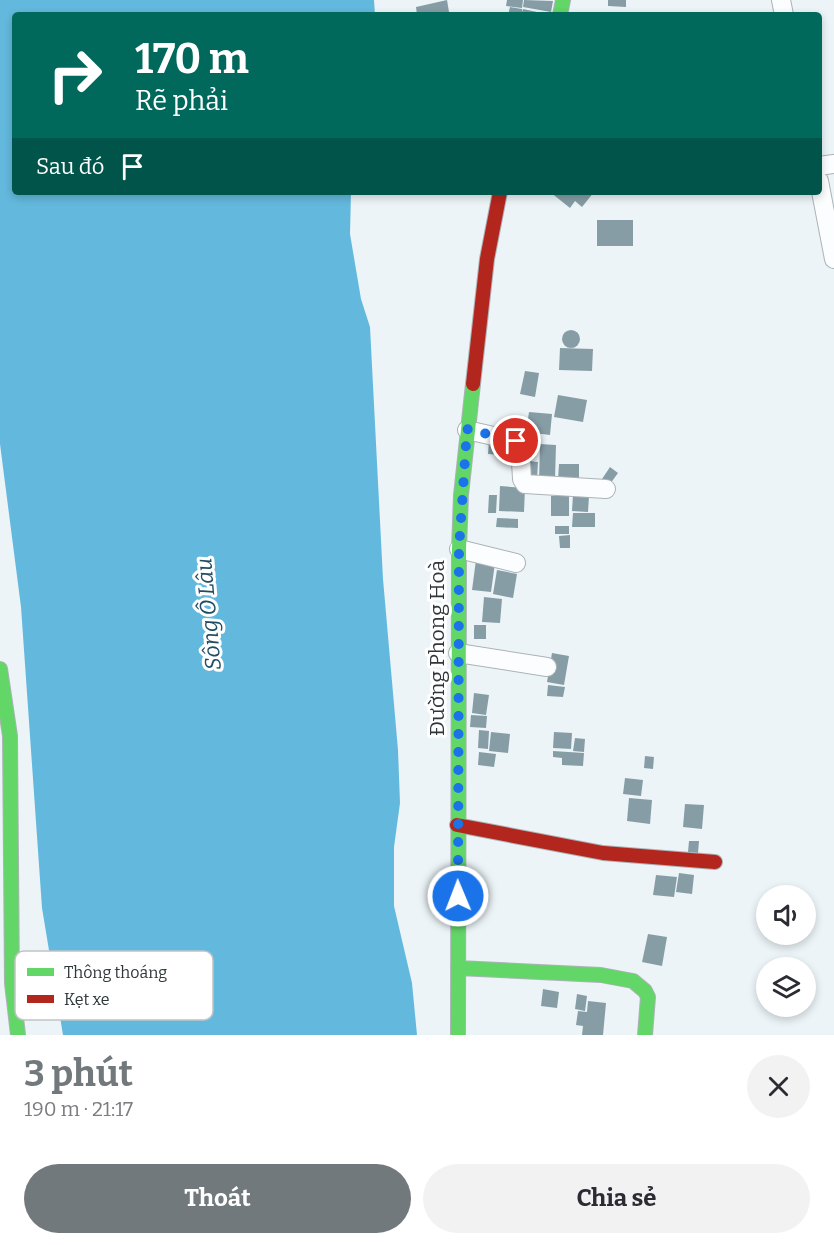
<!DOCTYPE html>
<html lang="vi">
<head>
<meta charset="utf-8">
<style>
	body { margin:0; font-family:Bitter,serif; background:#f2f2f3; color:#2b2b33; height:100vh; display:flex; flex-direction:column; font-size:22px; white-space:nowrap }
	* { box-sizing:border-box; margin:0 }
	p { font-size:20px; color:#7c7c81 }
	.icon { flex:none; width:33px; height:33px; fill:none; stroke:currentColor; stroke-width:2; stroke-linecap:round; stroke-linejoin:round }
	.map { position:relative; height:1035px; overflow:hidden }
	.details { display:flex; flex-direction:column; background:#fff; flex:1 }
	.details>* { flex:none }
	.hud { position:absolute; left:12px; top:12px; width:810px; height:183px; border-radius:6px; box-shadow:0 3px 9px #0003; background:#00695c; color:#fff; overflow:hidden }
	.tools { position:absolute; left:756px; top:885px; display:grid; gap:12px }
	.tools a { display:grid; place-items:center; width:60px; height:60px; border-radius:50%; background:#fff; box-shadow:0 3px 9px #0003; font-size:30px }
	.pin { position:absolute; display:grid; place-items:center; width:51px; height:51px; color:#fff; margin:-26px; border:3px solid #fff; border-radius:50%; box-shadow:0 2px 6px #0007 }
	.me { position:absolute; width:66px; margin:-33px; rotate:359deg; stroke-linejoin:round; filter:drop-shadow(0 0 4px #0008) }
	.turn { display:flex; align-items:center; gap:21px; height:126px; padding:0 24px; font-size:27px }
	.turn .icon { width:78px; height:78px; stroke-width:2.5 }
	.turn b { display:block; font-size:42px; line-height:51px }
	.then { display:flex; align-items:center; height:57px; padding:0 24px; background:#0003; gap:12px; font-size:22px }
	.round { display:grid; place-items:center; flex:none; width:63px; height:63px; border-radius:32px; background:#f2f2f3 }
	.overview { display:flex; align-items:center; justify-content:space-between; height:102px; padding:0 24px }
	h1 { font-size:36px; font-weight:700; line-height:45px; color:#72797c }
	.primary-button { display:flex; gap:12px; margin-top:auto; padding:12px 24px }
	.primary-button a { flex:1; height:69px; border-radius:36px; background:#72797c; color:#fff; font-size:24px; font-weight:700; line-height:69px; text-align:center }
	.primary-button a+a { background:#f2f2f3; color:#2b2b33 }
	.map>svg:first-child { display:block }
</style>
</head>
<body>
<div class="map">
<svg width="834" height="1035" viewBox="0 0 834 1035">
	<rect width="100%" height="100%" fill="#ecf4f8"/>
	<!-- water -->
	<path fill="#63b9dd" d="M0,0H374L375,15H15V192H351L350,234L361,299L370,327L383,579L398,750L400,803L394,847V906L412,983L417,1035H63L42,908L21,607L0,444Z"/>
	<!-- building -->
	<path fill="#869da6" d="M447,0L449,12L434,15H417L416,7Z
		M507,0H523L522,8L506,6Z
		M524,0L553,1L551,12L523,7Z
		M608,0H626V7L608,6Z
		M510,7L522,9V12L523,9L537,12V15H508Z
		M550,192H594L582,207L575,201L570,208Z
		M597,220H633V246H597Z
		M562 339a9 9 0 1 1 18 0a9 9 0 1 1-18 0Z
		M560,348L593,349L592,371L559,370Z
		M525,371L539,373L535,397L520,394Z
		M558,395L587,400L583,422L554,417Z
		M529,412L552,414L550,435L526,432Z
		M489,440L504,441L503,455L488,454Z
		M540,444L556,445L555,480H539Z
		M529,461L538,462L537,480L527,479Z
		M559,464H579V480H558Z
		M610,467L618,473L610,484L602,479Z
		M500,486L525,488L524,512L499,511Z
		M489,495H497L496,513H488Z
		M573,495L589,496L588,512L572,511Z
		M551,496H569V516H551Z
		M573,513H595V527H572Z
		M497,518L518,519V528L496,527Z
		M555,526H569V534H555Z
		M570,535V548H560L559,536Z
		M476,560L495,563L491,592L472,590Z
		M497,570L517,574L513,598L493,594Z
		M484,597L502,599L500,623L482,622Z
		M474,625H486V639H474Z
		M552,653L569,656L564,685L547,682Z
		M548,685L565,687L563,697L547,696Z
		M474,693L489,695L486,715L472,713Z
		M471,715L487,716L486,728L470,727Z
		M479,730L489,731L488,749L478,748Z
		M491,732L510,734L508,753L489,751Z
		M554,732L572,733L571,749L553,748Z
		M575,738L585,739L584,752L573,751Z
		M553,751L584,753L583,766L562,765V758L553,757Z
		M479,752L496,754L494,767L478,765Z
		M645,756L654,757L653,769L644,768Z
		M625,778L643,780L641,796L623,794Z
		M629,798L652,800L650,824L627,821Z
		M685,804L704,805L702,829L683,827Z
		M689,841H699L698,853L688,852Z
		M679,873L694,875L692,894L676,892Z
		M656,875L677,877L674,897L653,895Z
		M648,934L667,937L662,966L642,962Z
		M543,989L559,992L557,1008L541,1006Z
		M577,994L587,996L585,1011L575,1009Z
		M588,1001L606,1003L603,1035H582L583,1026L576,1025L578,1011L587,1012Z"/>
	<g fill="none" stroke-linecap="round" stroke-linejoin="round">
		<defs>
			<path id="street" d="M781,0L784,15
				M819,166L834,164
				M819,181L834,259
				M467,430L516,441L520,445L522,479L525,484L606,489
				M459,549L516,563
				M458,653L547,667"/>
			<path id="fast" d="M560,15L563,0
				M0,669L10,736L12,983L18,1035
				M458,968L601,975L633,981L645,991L648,997L645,1035
				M458,1035L459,549L461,495L473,384"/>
			<path id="jam" d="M473,384L487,259L500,192
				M457,825L603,853L715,862"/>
		</defs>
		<!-- street casing -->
		<use href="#street" stroke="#acb3b6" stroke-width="20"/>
		<!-- fast casing -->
		<use href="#fast" stroke="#acb3b6" stroke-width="16"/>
		<!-- jam casing -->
		<use href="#jam" stroke="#acb3b6" stroke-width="16"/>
		<!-- street -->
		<use href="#street" stroke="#fcfdfe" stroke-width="18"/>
		<!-- fast -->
		<use href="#fast" stroke="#63d668" stroke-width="14"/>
		<!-- jam -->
		<use href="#jam" stroke="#b3261e" stroke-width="14"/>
	</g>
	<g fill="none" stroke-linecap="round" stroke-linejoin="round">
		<!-- route -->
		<path stroke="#1a73e8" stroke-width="10" stroke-dasharray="0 18" d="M458,896L459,549L467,429L516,441"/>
	</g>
	<g text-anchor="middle" stroke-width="6" stroke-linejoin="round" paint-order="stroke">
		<!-- street labels -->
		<g font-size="21" fill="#30373a" stroke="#fff">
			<text transform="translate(437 648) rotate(-90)" y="7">Đường Phong Hoà</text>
		</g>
		<!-- water labels -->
		<g font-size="22" font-style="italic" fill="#204d63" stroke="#fff">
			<text transform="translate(208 614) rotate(-95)" y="8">Sông Ô Lâu</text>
		</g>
	</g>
	<!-- legend -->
	<rect x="15" y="951" width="198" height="69" rx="9" fill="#fff" stroke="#c1c3c4" stroke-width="1.5"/>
	<rect x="27" y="968" width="27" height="8" fill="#63d668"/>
	<rect x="27" y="995" width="27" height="8" fill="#b3261e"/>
	<g font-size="16" fill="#30373a">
		<text x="64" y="978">Thông thoáng</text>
		<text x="64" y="1005">Kẹt xe</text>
	</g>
</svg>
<div class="tools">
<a><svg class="icon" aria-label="sound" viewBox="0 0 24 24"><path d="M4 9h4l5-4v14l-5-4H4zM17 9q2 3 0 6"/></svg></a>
<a><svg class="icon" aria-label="layers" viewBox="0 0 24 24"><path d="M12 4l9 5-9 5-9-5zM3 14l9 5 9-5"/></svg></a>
</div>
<div class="pin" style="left:516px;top:441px;background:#d93025"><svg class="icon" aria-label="arrive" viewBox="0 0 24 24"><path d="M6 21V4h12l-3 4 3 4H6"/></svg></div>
<svg class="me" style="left:458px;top:896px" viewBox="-20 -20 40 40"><circle r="17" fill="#1a73e8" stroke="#fff" stroke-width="3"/><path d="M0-11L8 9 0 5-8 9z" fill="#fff"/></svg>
<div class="hud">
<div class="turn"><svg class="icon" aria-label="right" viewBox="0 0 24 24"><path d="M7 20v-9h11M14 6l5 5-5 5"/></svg><div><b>170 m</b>Rẽ phải</div></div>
<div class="then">Sau đó<svg class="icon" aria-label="arrive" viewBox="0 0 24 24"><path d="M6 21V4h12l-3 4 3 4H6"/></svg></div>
</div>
</div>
<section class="details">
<div class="overview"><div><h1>3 phút</h1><p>190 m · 21:17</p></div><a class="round"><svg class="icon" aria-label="close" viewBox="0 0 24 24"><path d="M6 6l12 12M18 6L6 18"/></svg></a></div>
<div class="primary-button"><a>Thoát</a><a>Chia sẻ</a></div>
</section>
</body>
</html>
